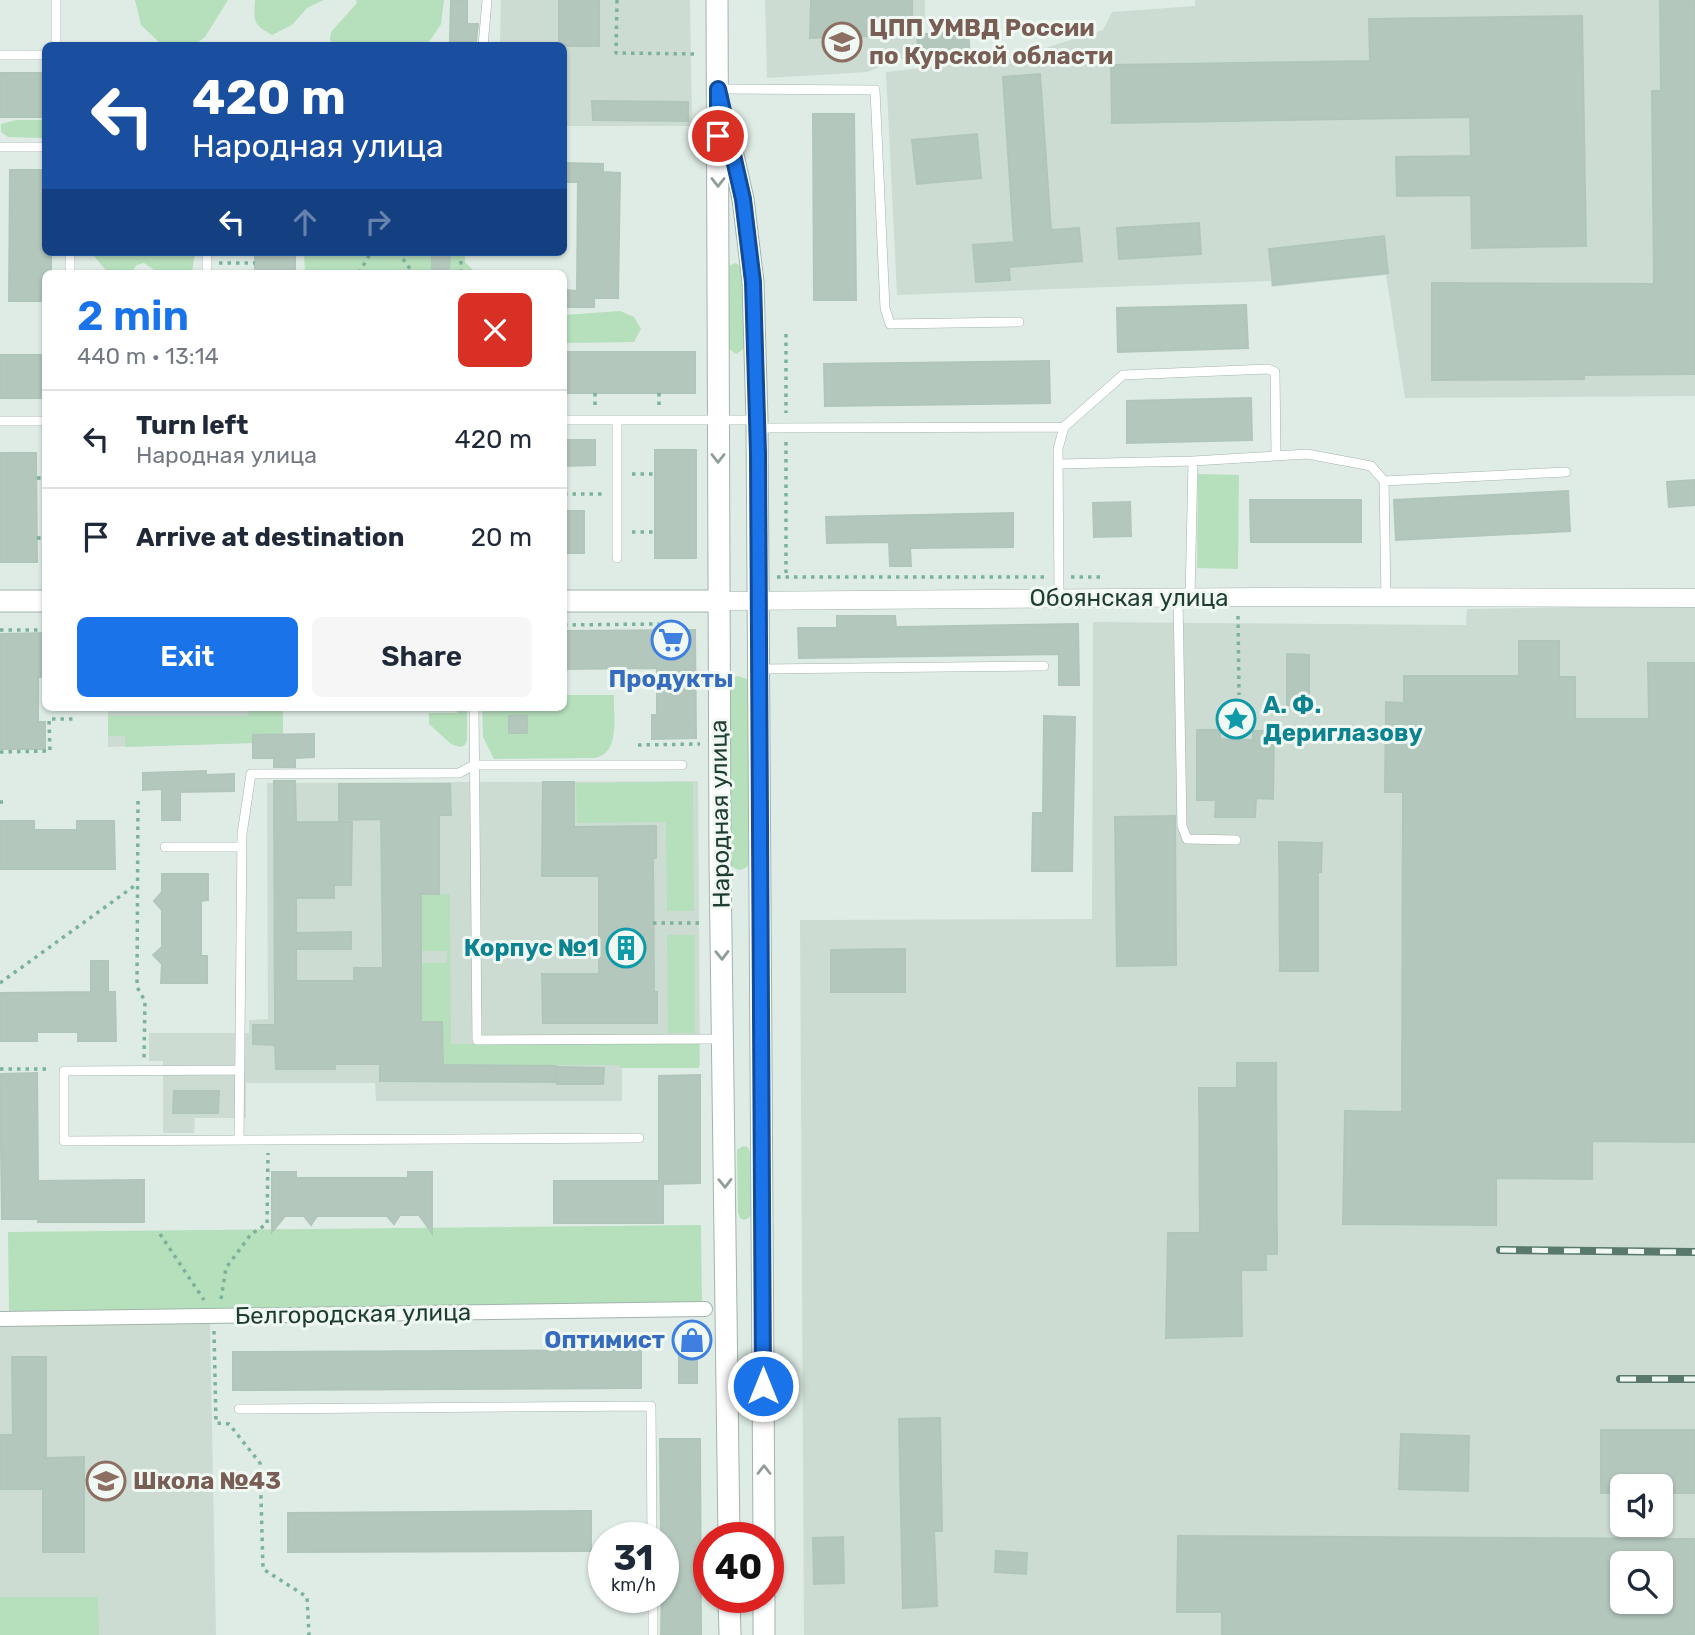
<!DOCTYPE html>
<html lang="en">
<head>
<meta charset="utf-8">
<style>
	body { margin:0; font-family:Rubik,sans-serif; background:#f6f6f7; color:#1f2937; height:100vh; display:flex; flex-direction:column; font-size:26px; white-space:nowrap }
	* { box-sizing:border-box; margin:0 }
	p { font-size:23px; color:#747a83 }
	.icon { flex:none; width:38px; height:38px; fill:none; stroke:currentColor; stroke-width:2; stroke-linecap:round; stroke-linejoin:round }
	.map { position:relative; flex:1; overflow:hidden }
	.drawer { position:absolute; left:42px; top:270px; width:525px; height:441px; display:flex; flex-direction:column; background:#fff; border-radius:10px; box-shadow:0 2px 5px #0004 }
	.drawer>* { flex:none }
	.top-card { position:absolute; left:42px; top:42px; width:525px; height:214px; border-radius:10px; box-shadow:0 2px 5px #0004; background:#1a4fa0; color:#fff; overflow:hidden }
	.buttons { position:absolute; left:1610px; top:1474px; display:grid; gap:14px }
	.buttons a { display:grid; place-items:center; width:63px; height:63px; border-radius:10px; background:#fff; box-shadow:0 2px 5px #0004; font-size:35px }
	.speed { position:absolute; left:588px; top:1522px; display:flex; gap:14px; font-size:35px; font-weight:700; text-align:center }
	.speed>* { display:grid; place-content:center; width:91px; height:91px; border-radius:50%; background:#fff; box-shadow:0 2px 5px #0004; line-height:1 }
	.speed small { font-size:18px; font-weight:400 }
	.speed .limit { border:10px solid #d22; background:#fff; color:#111 }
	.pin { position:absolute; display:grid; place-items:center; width:60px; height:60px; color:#fff; margin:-30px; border:4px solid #fff; border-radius:50%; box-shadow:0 2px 7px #0007 }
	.me { position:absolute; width:77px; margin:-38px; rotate:0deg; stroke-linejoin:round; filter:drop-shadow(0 0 5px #0008) }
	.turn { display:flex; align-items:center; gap:24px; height:147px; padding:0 35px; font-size:32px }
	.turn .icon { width:91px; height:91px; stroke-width:2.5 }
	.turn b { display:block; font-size:49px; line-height:60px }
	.lanes { display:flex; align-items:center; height:66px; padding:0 35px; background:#0003; justify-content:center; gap:35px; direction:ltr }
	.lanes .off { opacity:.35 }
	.round { display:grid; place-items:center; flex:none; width:74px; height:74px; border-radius:10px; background:#f6f6f7 }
	.summary { display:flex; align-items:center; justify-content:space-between; height:119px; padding:0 35px }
	h1 { font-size:42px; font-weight:600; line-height:52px; color:#1a73e8 }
	.button { display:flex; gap:14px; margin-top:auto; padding:14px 35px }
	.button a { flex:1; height:80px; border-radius:10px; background:#1a73e8; color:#fff; font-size:28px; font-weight:600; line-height:80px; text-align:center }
	.button a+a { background:#f6f6f7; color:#1f2937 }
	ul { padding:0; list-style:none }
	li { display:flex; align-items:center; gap:21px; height:98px; padding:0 35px; border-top:2px solid #e0e1e3 }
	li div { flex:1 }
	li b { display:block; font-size:26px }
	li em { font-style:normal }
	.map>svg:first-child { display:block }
</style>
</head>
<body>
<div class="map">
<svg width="1695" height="1635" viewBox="0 0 1695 1635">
	<rect width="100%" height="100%" fill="#dfece5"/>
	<!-- built -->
	<path fill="#cddcd3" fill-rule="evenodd" d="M501,0H690L692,126H564V46H497V43L500,42Z
		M765,0H925V31L917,32L918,53L867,72L767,78Z
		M1195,0H1695V396L1405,398L1386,275L1271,287V281L897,295L886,72L1013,58L1103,30L1112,12L1195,6Z
		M1695,605V1635H804L800,920L1092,919L1093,622L1466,625L1467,609ZM1622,1486H1661V1524H1622ZM1622,1563H1661V1601H1622Z
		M108,707H283V735H254L253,743L108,747Z
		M698,781L700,1066H622V1101H376L375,1083H246V1118H195L194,1133H163V1061H149V1033H249V1020L268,1019L267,783Z
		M210,1323L216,1635H0V1326Z"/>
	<!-- green -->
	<path fill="#b6dfbc" d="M135,0H228L205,37L197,43L163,46L141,25Z
		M255,0H324L307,8L292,25L272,35C252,24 254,21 255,0Z
		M356,0H444L441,24L429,42L417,45H334L330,40L331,32L357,3Z
		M16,120H45V138L8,137L1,132V124Z
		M91,252H195L192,273H159L144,263L137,265L130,273H108Z
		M304,252H465V262L476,273H305Z
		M736,263L743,268L745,348L736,354L728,348V271L730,265Z
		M620,311L634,317L641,329L634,342L567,343L564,345V315Z
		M1198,474L1239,475L1238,569L1197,568Z
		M738,676L747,679L750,683V863C744,872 735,872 729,863V679Z
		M564,695H614C613,716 621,753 595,758L494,759L483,737L482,707H564Z
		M249,707H283V735H254L253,743L125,747V736H108V716H248Z
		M457,707H467V740L465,745L460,747L451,744L429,724V713H457Z
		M693,782L694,911H667L666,822L577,823L576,783Z
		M421,894H450L451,1044H699V1068H620V1065H443L442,1022H421V963H447V951H421Z
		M667,935H695V1033H668Z
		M743,1146L748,1147L750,1152L751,1213L749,1218L744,1220L740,1218L738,1213L737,1150Z
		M701,1225L702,1304L9,1311L8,1232Z
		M0,1597H98L99,1635H0Z"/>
	<!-- building -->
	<path fill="#b4c7bd" stroke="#b1c6bb" stroke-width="2" fill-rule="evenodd" d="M451,0L467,1V24H478L476,41L450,42Z
		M559,0H599V46H559Z
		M811,0H912V35L810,38Z
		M1660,0H1695V374L1584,375V379L1432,380V283L1654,284L1652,91H1661Z
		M1582,16L1586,246L1472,248L1471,195L1397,196L1396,157L1471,156L1470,117L1112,123L1111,65L1370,61L1369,19Z
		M968,30L970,59L920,64L917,35Z
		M0,73H46V117H0Z
		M1040,74L1051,230L1079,228L1082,261L1009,267L1010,280L976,282L973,245L1014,242L1003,77Z
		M592,101L688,102V121L593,120Z
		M813,114H854L856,300H814Z
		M977,134L981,178L917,184L912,140Z
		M564,163L603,164V172L620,173L618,298H594V307H564V290L577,291L578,182H564Z
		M10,170H46V252H51V273H46V301H9Z
		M1199,223L1201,254L1119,259L1117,228Z
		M1384,236L1388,273L1273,285L1269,249Z
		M255,252H295V273H255Z
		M432,252H450L449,269H432Z
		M1246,305L1248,348L1118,352L1117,308Z
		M564,352H695V393H564Z
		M0,355H46V398H0Z
		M1049,361L1050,403L825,406L824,364Z
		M1251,398L1252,440L1127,443V401Z
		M564,440H595V465L564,466Z
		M655,450H696V558H655Z
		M0,453H36L37,562H0Z
		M1695,480V505L1669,507L1667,482Z
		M1568,491L1570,531L1396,540L1394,500Z
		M1250,500H1361V542H1251Z
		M1130,502L1131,536L1094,537L1093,503Z
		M564,511H584V553H564Z
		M1013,513V547L910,548L911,566H890L889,542L827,543L826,517Z
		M837,616H895L896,627L1078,624L1079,685H1059V654L799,658L798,628H837Z
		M695,630L696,738L652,739V715H657V668L564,669V631Z
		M46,633V677H38V722H45V749H0V634Z
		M1519,641H1559V677H1575V719H1649L1648,663H1695V1142L1592,1141V1179L1496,1178V1225L1343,1224L1345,1111L1402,1112L1403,792H1385L1386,702L1404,703V676H1519Z
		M1287,654L1309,655V705H1287Z
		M509,716H527V733H509Z
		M1044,716L1075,717L1072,871H1032L1033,813H1043Z
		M1197,730H1220V739L1253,740V731H1274L1273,799L1256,798L1255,817H1215L1216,800H1197Z
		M314,734V757L295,758V767H274V758H253V735Z
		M206,771V775L234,774V791L180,792V820H162V789L143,790V773Z
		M274,781H295L296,822H352L351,885H334V898H296V933L351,932V949H296V981H354V968H383L381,819L339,820V784H450L451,815H439V894H421V1022H442L443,1065L556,1066V1082L380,1081V1064H335V1069H276L275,1045L253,1044V1025H275Z
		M543,782H574V827L656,826V858H653L654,992H657V1023H543L542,974H599V876H542Z
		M1175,816L1176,965L1117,966L1115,817Z
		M0,821H34V830H77V821H114L115,869H0Z
		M1279,842L1322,843L1321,872H1318V971H1280Z
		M162,874H208V900L201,901V956H207V983H161L162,964L153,955L162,947V910L154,901L162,892Z
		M905,949V992H831V950Z
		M91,961H108V992H115L116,1041H78V1032H37V1041H0V993L91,992Z
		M1237,1063H1276L1277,1254H1266V1270H1241L1242,1336L1166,1338L1168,1233H1200L1199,1088H1237Z
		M557,1067L604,1068L603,1084H557Z
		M37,1073L38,1181L144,1180V1222H38V1219H2L0,1074Z
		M700,1075V1183L663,1184V1223H554V1181H659V1076Z
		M174,1091H219L218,1113H173Z
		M272,1172H296V1178H408V1172H432V1233L419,1215H400L394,1224L387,1216H317L311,1225L304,1216H285L272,1232Z
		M641,1350V1388L233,1390V1352Z
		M679,1354H697V1383H679Z
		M12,1357H46V1458L84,1457V1552H43V1489H0V1435H13Z
		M940,1418L942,1531H934L937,1606L903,1608L899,1419Z
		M1601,1430H1695V1493H1661V1486H1622V1493H1601Z
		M1401,1434L1469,1436L1468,1491L1399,1489Z
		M660,1439H700L701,1635H661L663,1538H661Z
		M591,1511V1551L288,1552V1513Z
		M1178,1536L1695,1539V1635H1222V1612H1177ZM1622,1563H1661V1601H1622Z
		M843,1537L844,1583L814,1584L813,1538Z
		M996,1551L1027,1553L1026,1574L995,1572Z"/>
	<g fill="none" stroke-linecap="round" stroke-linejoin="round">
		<defs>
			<path id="service" d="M56,46V0
				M483,46L487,0
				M0,55H46
				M718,89L875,90L885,308L890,324L1019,322
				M0,147H46
				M70,252V273
				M207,252V273
				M564,420H757
				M617,420V558
				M0,421H46
				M758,428L1064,427
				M1059,464L1193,461
				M1059,598L1058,449L1064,427L1123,375L1268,369L1275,372L1276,455
				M1178,598L1182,826L1187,839L1236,840
				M1190,598L1193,461L1307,454L1371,466L1384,481
				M1386,598L1384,481L1566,472
				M759,669L1044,666
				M474,707L477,1040L721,1039
				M165,847H242
				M240,1070L64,1071V1141L639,1138
				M239,1140L242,834L251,774L459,773L474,765H682
				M239,1409L651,1406L652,1538
				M653,1598V1635"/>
			<path id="pedestrian" d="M0,1319L705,1309"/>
			<path id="minor" d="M719,601L1260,597L1695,598"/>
			<path id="tertiary" d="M717,0L720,860L729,1538
				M727,129L743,199L753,282L757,420L764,1538
				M0,601H46
				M564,601H719
				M729,1598L730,1635
				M764,1598V1635"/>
		</defs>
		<!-- service casing -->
		<use href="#service" stroke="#a2b4ab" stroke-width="10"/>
		<!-- pedestrian casing -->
		<use href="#pedestrian" stroke="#a2b4ab" stroke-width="16"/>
		<!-- minor casing -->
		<use href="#minor" stroke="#a2b4ab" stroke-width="19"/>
		<!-- tertiary casing -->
		<use href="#tertiary" stroke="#a2b4ab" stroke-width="23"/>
		<!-- path -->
		<path stroke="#7cb29b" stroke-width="3.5" stroke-dasharray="3.5 5" stroke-linecap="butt" d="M617,0L616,53L696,54
			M398,252L413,273
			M219,263H255
			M359,273L371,252
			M461,273V252
			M786,334V413
			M595,393V405
			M659,393V405
			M786,442V576
			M632,474H655
			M37,478H46
			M564,494H604
			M632,532H655
			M37,538H46
			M777,577H1046
			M1071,577H1102
			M1238,616L1239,695
			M564,625L659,624
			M0,630H46
			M638,745L700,744
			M0,752L50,751L49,719H75
			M138,801L137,987L145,1001L144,1058
			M0,802H3
			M653,923H700
			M0,983L137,884
			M0,1069H50
			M160,1234L204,1300
			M221,1299L226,1268L251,1234L267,1224L268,1153
			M214,1331L216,1423L229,1424L260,1463L263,1569L307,1597L309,1635
			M707,1539V1598"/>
		<!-- service -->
		<use href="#service" stroke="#fff" stroke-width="9"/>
		<!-- pedestrian -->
		<use href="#pedestrian" stroke="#fff" stroke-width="14"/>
		<!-- minor -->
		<use href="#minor" stroke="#fff" stroke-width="18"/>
		<!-- tertiary -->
		<use href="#tertiary" stroke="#fff" stroke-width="21"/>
		<defs>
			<path id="rail" d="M1500,1250L1695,1252
				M1620,1379H1695"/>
		</defs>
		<!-- rail casing -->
		<use href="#rail" stroke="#59796c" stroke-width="8"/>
		<!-- rail -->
		<use href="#rail" stroke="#f0f8f3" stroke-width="5" stroke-dasharray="16" stroke-linecap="butt"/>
	</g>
	<!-- one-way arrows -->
	<defs><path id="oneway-chevron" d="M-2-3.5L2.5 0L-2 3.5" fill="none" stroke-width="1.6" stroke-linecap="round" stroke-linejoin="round" transform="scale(1.75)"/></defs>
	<g stroke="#8f9e98">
		<use href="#oneway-chevron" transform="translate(718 182) rotate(90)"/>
		<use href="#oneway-chevron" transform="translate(718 458) rotate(90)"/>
		<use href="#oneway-chevron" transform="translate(722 955) rotate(89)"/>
		<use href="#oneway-chevron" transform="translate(725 1183) rotate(89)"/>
		<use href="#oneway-chevron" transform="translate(764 1470) rotate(-90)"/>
	</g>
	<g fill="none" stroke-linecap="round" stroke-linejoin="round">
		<defs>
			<path id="route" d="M718,136V89L743,199L753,282L758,453L763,1386"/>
		</defs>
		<!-- route casing -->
		<use href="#route" stroke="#114b97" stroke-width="18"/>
		<!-- route -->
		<use href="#route" stroke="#1a73e8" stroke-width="12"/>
	</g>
	<!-- icons -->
	<defs>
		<symbol id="university-ring" viewBox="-11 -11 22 22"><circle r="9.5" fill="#f0f8f3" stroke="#8d6e63" stroke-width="1.5"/><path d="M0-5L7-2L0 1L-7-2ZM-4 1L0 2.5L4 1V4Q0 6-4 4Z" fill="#8d6e63"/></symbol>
		<symbol id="supermarket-ring" viewBox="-11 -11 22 22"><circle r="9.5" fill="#f0f8f3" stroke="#3f7fe0" stroke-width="1.5"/><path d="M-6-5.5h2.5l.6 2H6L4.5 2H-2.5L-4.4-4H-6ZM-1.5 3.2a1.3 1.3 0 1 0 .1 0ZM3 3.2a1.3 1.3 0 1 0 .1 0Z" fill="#3f7fe0"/></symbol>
		<symbol id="sight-ring" viewBox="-11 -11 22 22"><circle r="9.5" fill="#f0f8f3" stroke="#0f9aa8" stroke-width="1.5"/><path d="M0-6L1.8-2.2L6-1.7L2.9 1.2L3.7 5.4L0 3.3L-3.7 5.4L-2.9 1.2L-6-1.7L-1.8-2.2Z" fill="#0f9aa8"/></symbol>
		<symbol id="building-ring" viewBox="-11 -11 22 22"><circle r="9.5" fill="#f0f8f3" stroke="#0f9aa8" stroke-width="1.5"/><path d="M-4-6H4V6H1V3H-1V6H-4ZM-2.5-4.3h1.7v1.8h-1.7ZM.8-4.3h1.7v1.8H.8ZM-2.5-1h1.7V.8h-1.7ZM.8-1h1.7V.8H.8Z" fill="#0f9aa8"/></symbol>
		<symbol id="shop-ring" viewBox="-11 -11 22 22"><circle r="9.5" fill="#f0f8f3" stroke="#3f7fe0" stroke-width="1.5"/><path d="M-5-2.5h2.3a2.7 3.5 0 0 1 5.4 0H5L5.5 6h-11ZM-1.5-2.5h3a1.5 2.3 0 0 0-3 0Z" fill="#3f7fe0"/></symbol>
		<symbol id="school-ring" viewBox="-11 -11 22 22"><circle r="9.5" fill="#f0f8f3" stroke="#8d6e63" stroke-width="1.5"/><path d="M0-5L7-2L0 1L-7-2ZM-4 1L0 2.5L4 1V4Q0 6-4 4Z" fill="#8d6e63"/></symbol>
	</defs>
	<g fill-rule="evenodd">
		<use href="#university-ring" x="820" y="20" width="44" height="44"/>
		<use href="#supermarket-ring" x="649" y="618" width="44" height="44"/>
		<use href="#sight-ring" x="1214" y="697" width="44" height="44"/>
		<use href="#building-ring" x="604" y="926" width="44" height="44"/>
		<use href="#shop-ring" x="670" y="1318" width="44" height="44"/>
		<use href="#school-ring" x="84" y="1459" width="44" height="44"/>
	</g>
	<g text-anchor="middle" stroke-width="6" stroke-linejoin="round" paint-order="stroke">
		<!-- education labels -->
		<g font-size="24" font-weight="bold" fill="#785e54" stroke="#f0f8f3" text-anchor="start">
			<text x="869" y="36">ЦПП УМВД России<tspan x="869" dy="28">по Курской области</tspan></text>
			<text x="133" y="1489">Школа №43</text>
		</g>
		<!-- street labels -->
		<g font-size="24" fill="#1f3d31" stroke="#f0f8f3">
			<text x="1129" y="606">Обоянская улица</text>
			<text transform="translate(720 814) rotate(-91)" y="8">Народная улица</text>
			<text transform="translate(353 1314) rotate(-1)" y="8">Белгородская улица</text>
		</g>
		<!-- shop labels -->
		<g font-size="24" font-weight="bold" fill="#366cbe" stroke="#f0f8f3">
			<text x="671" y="687">Продукты</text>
			<text x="665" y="1348" text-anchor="end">Оптимист</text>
		</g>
		<!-- culture labels -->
		<g font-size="24" font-weight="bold" fill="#0d838f" stroke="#f0f8f3" text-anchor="start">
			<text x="1263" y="713">А. Ф.<tspan x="1263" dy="28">Дериглазову</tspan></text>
			<text x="599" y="956" text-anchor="end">Корпус №1</text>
		</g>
	</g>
</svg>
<div class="buttons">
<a><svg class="icon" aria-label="sound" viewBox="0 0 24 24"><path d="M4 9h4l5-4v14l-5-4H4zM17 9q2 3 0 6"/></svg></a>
<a><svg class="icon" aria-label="search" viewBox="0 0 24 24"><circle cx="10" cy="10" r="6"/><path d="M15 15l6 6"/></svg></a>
</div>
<div class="speed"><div>31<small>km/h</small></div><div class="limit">40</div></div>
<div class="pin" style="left:718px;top:136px;background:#d93025"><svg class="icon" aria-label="arrive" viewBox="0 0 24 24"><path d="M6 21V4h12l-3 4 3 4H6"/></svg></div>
<svg class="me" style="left:763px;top:1386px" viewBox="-20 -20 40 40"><circle r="17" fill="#1a73e8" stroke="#fff" stroke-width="3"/><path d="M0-11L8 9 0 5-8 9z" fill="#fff"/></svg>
<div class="top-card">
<div class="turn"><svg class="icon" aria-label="left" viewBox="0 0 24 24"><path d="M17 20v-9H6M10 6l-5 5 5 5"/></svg><div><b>420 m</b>Народная улица</div></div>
<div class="lanes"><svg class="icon" aria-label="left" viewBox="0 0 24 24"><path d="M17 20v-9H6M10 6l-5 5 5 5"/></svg><svg class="icon off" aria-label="ahead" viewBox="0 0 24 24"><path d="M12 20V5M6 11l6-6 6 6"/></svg><svg class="icon off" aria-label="right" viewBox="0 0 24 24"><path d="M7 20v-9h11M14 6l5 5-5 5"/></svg></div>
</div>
<section class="drawer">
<div class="summary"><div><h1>2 min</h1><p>440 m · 13:14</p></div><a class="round" style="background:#d93025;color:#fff"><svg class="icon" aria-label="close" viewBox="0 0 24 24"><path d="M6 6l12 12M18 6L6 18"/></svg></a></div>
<ul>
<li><svg class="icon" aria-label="left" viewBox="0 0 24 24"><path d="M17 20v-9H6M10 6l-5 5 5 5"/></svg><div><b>Turn left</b><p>Народная улица</p></div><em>420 m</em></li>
<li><svg class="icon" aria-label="arrive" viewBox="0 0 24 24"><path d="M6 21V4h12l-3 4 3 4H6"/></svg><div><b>Arrive at destination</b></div><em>20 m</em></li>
</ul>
<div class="button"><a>Exit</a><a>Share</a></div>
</section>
</div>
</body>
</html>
